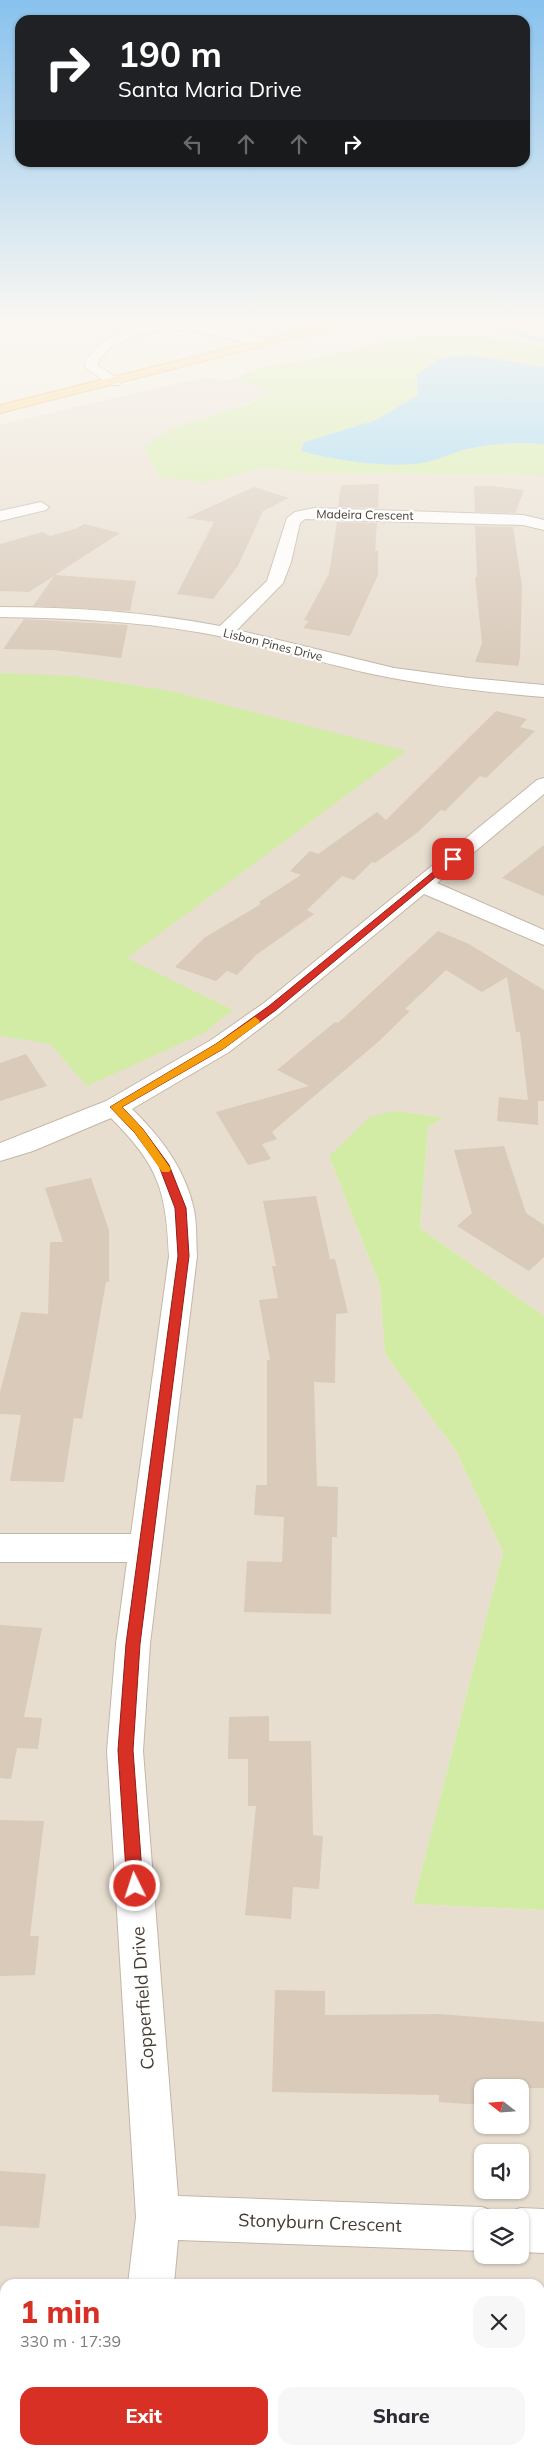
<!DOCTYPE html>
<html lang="en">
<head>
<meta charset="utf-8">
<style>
	body { margin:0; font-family:Mulish,sans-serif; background:#f7f7f7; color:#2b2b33; height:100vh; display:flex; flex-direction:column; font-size:19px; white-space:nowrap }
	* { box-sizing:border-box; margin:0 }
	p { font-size:16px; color:#7c7c81 }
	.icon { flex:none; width:28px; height:28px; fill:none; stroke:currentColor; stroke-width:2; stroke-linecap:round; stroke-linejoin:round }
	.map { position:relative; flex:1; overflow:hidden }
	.panel { position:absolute; left:0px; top:2279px; width:545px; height:176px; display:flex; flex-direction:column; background:#fff; border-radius:15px 15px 0 0; box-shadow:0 1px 4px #0004 }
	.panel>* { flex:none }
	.guide { position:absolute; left:15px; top:15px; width:515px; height:152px; border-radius:15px; box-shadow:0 1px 4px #0004; background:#202124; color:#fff; overflow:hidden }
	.needle { width:32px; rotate:287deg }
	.fabs { position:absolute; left:474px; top:2079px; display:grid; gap:10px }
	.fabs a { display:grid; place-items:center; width:55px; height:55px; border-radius:10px; background:#fff; box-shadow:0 1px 4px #0004; font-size:25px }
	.pin { position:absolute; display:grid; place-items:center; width:42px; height:42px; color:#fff; margin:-21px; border-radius:10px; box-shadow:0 2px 8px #0006 }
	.me { position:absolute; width:55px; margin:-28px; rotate:356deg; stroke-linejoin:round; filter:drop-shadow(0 0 4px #0008) }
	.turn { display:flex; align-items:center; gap:18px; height:105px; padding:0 20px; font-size:22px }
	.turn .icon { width:65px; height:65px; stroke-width:2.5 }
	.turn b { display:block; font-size:35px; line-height:42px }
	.lanes { display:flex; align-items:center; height:48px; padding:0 20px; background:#0003; justify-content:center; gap:25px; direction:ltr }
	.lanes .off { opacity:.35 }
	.round { display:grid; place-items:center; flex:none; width:52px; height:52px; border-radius:15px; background:#f7f7f7 }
	.overview { display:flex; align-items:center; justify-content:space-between; height:85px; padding:0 20px }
	h1 { font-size:30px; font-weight:800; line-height:38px; color:#d93025 }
	.primary-button { display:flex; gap:10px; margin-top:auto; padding:10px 20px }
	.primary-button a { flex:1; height:58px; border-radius:15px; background:#d93025; color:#fff; font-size:20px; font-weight:800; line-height:58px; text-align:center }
	.primary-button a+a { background:#f7f7f7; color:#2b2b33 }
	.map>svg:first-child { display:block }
</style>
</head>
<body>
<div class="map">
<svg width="544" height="2454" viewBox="0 0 544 2454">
	<rect width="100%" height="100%" fill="#f3ede2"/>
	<!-- residential -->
	<path fill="#e8ded0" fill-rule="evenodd" d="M200,378L231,380L257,386L269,394L144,448L151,461L205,483L264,468L308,473L544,475V1316L420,1228L428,1127L443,1119L329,1156L380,1286L385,1354L456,1451L503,1552L413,1904L544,1910V2454H0V425ZM482,2088H520V2125H482ZM482,2152H520V2190H482ZM482,2218H520V2255H482ZM5,2284H540V2450H5Z"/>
	<!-- green -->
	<path fill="#d2eca6" d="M463,335L501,338L544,348V367L466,354L438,359L419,395L376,420L304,442L301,451C337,461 390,469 427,461C441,459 454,452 467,449C492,444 519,442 544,444V475L308,473L264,468L205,483L159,477L144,448L171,429L249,404L268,394L257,386L231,380L262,367L317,358L401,338Z
		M0,673L73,676L171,691L406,751L127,958L233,1010L204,1033L87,1086L50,1044L0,1036Z
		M393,1111L444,1118L428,1127L420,1228L544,1316V1910L413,1904L503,1552L456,1451L385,1354L380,1286L329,1156L370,1117Z"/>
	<!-- water -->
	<path fill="#98d7f7" d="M466,354L544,367V444C519,442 492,444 467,449C454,452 441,459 427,462C390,469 337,461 301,451L304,442L376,420L418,395L417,375L438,359Z"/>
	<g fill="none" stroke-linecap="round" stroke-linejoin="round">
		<!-- stream -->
		<path stroke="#98d7f7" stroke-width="4.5" d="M476,321L544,341"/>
	</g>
	<!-- building -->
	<path fill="#d9caba" d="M379,484L378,508L338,507L341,485Z
		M474,486H491L524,490L515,513L475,512Z
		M254,487L289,498L263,511L238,566L213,599L177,594L214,522L186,518Z
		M337,522L377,523L375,551H378V575L350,636L303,628L309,621L304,620L329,574Z
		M84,524L120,533L55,575L136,581L130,611L33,606L54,576L29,592L0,591V544L43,532L50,536L75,529Z
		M475,526L513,527L522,586L520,658L518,666L475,662L482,643L475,577H477Z
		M24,619L128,625L121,658L53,650L3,649Z
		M496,711L527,719L520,727L535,731L486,778L480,776L445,811L441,810L417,833L375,863L372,862L354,880L342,876L307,910L314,914L256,955L237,975L227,971L216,981L175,967L204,938L261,904L259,902L301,875L290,871L310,851L318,854L377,812L386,820Z
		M544,845V896L502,878Z
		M438,931L469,944L544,990V1101H538V1125L497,1121L499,1097L528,1100L520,1032H516L507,977L482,992L446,970L405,1009L410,1011L378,1042L272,1132L277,1139L262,1144L271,1159L248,1165L216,1112L309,1086L277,1070L335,1022L338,1023Z
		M26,1054L47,1086L0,1101V1063Z
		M504,1146L526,1213L544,1225V1257L529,1271L457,1226L472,1213L454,1150Z
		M91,1178L109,1230V1282H106L82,1419L74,1418L64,1482L10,1481L21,1415L0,1414V1392L21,1312L48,1314L50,1242H63L45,1188Z
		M316,1196L330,1259H335L348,1313L336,1314L335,1383L314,1382L317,1486L338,1487L337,1537H332L331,1614L244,1612L247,1561L282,1562L284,1517L254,1515L256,1485H267V1360H270L259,1300L278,1298L272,1266H276L263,1201Z
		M0,1625L42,1628L24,1717L42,1718L38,1749L17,1748L11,1779L0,1778Z
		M269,1716V1741H311L313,1835L323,1836L319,1889L293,1887L291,1919L245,1915L256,1806H248V1759H228L229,1717Z
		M0,1820L44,1821L30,1936H39L35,1975L0,1976Z
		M275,1990L325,1991V2015L439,2014L544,2022V2088H482V2105L439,2102V2095L272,2092Z
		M0,2171L46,2174L39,2228L0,2226Z"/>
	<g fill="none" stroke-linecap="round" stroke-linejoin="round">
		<defs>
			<path id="minor" d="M171,322C206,323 238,331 270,341L272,344L266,348C218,336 174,319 125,340C112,346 103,351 97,365L119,379L121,382L119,385H109L84,366C98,333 138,325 171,322Z
				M41,502L49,507L46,510L0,521V511Z
				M314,508L523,515L544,520V530L523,525L305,519L300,523L291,562L283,583L237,630L394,668L469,678L544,685V697C486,692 429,686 372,674C315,662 260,643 203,633C136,621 68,618 0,617V607C74,607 147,612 220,626L267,581L287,518L295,512Z
				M544,778V794L437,883L544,930V945L424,894L280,1013L229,1052L132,1109C160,1136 186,1170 194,1210C197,1225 196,1241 197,1256L150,1644L143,1751L178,2196L482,2207L498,2213L499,2218H482V2251L178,2240L174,2284H128L136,2217L107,1751L116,1644L127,1562H0V1534H131L169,1256C166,1190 159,1166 111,1118L33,1151L0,1161V1143L106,1101L211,1040L264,1003L537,780Z
				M520,2208L544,2209V2253L520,2252V2218H503L504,2214Z
				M107,2450H155L154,2454H106Z"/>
			<path id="major" d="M338,321H361L0,413V405Z"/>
		</defs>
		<!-- minor casing -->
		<use href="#minor" stroke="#c2b7a7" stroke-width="2"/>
		<!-- major casing -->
		<use href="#major" stroke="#efb655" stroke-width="2"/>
		<!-- minor -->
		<use href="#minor" fill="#fff" fill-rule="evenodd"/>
		<!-- major -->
		<use href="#major" fill="#ffd78f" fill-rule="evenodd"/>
	</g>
	<!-- sky -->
	<linearGradient id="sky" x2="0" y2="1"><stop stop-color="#88c2ee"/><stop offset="0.48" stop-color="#faf7f2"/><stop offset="1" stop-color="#faf7f2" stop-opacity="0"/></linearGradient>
	<rect width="544" height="665" fill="url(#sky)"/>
	<!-- route -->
	<path fill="#d93025" stroke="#8d1f18" d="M450,858L457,859L276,1010L223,1049L122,1107L142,1128L169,1165L186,1208L189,1256L140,1644L133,1750L143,1886L141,1892L135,1894L129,1892L127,1886L118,1750L126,1644L178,1256L175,1208L159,1166L135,1133L110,1107L216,1044L269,1006Z"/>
	<!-- slow -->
	<path fill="#f59e0b" d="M255,1017L260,1021L259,1023L223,1049L122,1107L142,1128L171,1169L169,1172H162L135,1133L110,1107L216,1044Z"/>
	<g text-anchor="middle" stroke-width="4.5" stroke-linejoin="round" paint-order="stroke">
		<!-- far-street labels -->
		<g font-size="12" fill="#453c32" stroke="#fff">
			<text transform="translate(365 515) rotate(1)" y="4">Madeira Crescent</text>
			<text transform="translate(273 645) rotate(14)" y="4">Lisbon Pines Drive</text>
		</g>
		<!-- near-street labels -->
		<g font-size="18" fill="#453c32" stroke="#fff">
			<text transform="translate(143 1998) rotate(-94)" y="6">Copperfield Drive</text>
			<text transform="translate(320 2223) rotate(2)" y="6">Stonyburn Crescent</text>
		</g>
	</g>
</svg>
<div class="fabs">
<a><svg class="needle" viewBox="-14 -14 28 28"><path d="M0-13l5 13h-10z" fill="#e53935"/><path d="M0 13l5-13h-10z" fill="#7c7c81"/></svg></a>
<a><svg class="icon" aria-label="sound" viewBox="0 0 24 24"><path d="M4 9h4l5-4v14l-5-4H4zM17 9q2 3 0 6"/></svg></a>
<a><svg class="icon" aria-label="layers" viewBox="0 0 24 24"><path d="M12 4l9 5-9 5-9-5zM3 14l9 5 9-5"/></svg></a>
</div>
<div class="pin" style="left:453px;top:859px;background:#d93025"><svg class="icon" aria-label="arrive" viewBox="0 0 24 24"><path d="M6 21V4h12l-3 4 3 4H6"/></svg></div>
<svg class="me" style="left:135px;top:1886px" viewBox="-20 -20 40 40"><circle r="17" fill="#d93025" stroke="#fff" stroke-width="3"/><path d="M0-11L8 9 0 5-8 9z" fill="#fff"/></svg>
<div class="guide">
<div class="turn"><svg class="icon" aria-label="right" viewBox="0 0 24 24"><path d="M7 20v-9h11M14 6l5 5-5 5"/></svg><div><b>190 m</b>Santa Maria Drive</div></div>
<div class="lanes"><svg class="icon off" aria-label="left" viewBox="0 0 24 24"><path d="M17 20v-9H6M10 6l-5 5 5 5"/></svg><svg class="icon off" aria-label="ahead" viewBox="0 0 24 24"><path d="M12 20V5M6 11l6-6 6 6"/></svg><svg class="icon off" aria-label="ahead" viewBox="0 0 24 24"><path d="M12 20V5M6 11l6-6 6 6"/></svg><svg class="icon" aria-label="right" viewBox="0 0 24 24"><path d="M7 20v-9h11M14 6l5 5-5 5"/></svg></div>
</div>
<section class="panel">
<div class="overview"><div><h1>1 min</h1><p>330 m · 17:39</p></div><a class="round"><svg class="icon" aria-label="close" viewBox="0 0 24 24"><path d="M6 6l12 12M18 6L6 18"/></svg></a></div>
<div class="primary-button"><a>Exit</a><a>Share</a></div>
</section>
</div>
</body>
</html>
